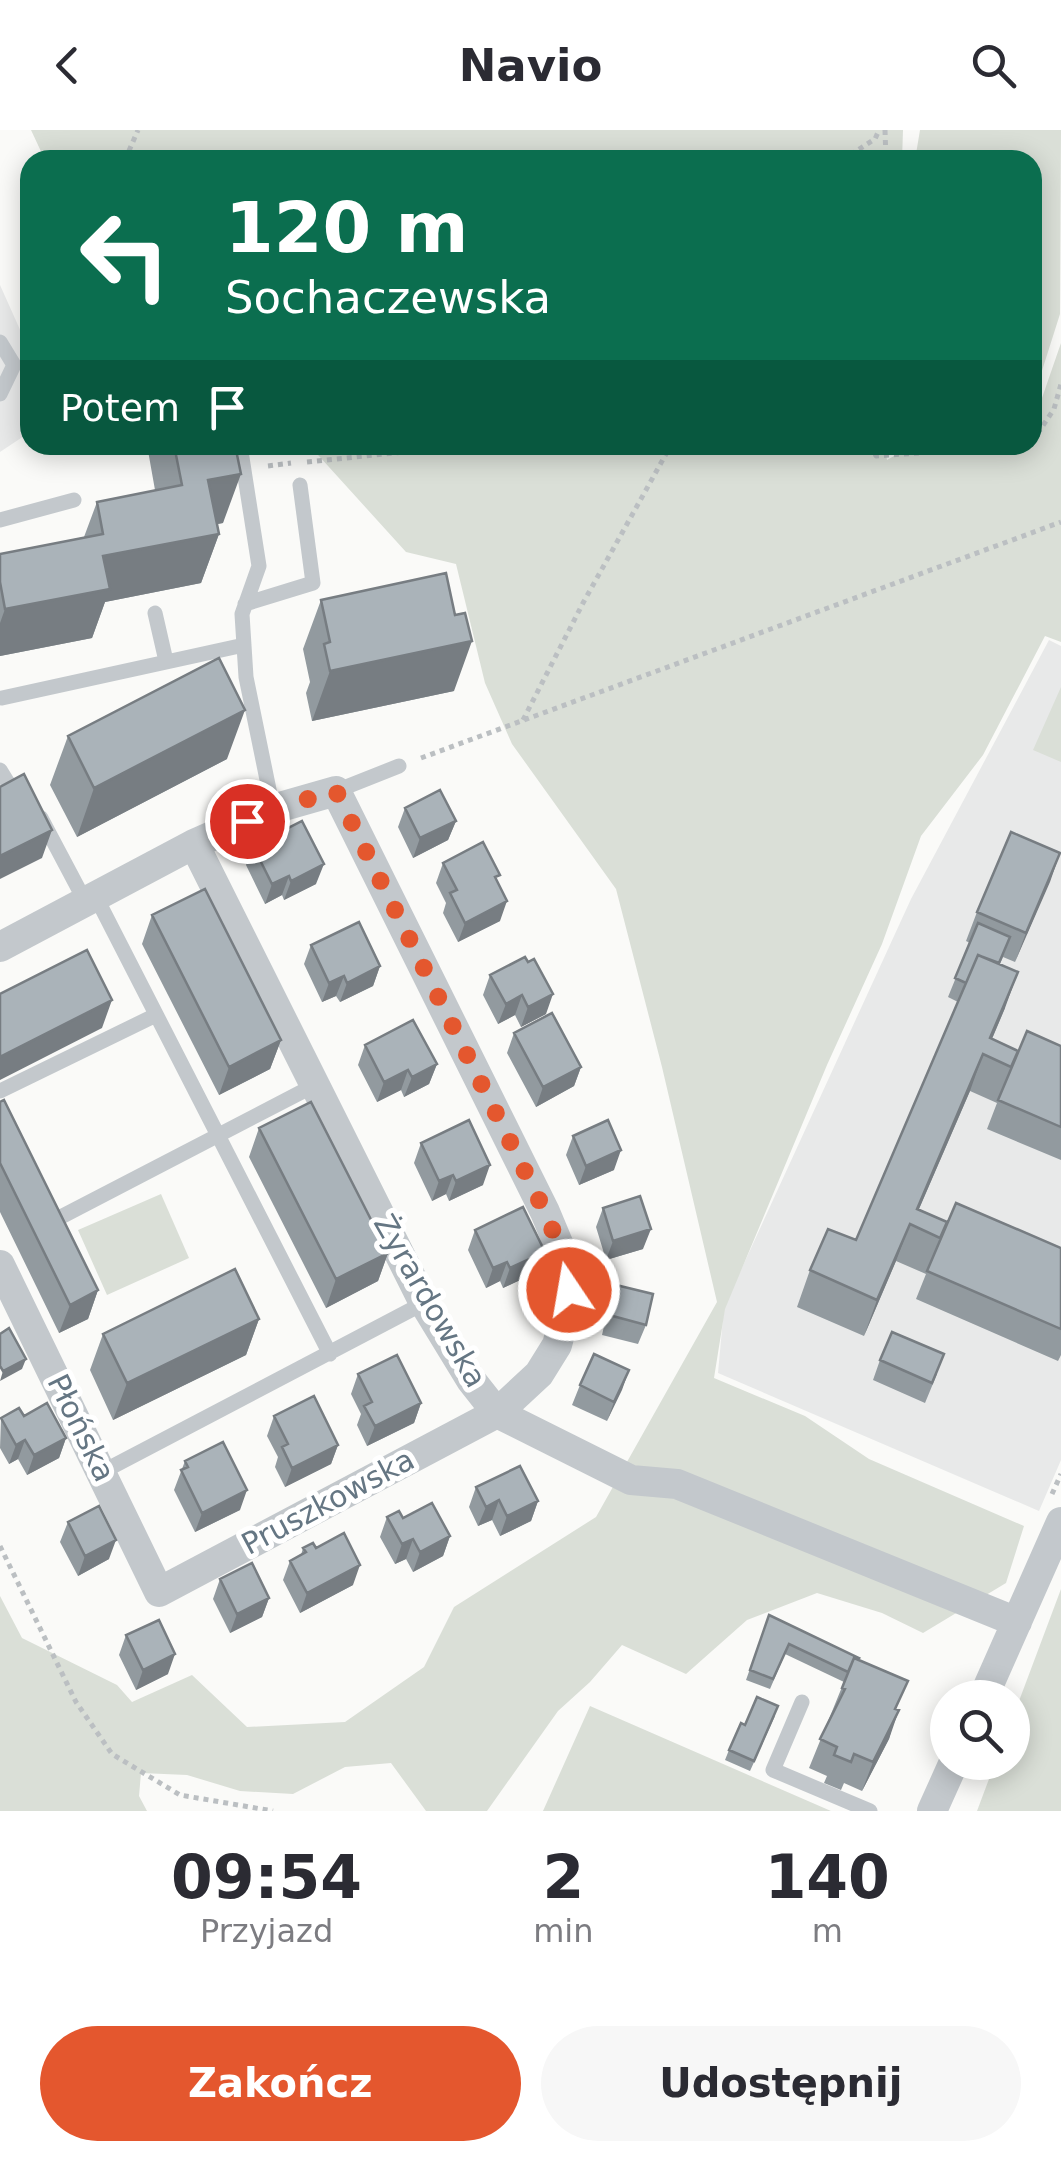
<!DOCTYPE html>
<html lang="pl">
<head>
<meta charset="utf-8">
<style>
	body { margin:0; font-family:"DejaVu Sans",sans-serif; background:#f7f7f7; color:#2b2b33; height:100vh; display:flex; flex-direction:column; font-size:38px; white-space:nowrap }
	* { box-sizing:border-box; margin:0 }
	p { font-size:32px; color:#7c7c81 }
	.icon { flex:none; width:55px; height:55px; fill:none; stroke:currentColor; stroke-width:2; stroke-linecap:round; stroke-linejoin:round }
	.map { position:relative; height:1681px; overflow:hidden }
	.side { display:flex; flex-direction:column; background:#fff; flex:1 }
	.side>* { flex:none }
	.banner { position:absolute; left:20px; top:20px; width:1022px; height:305px; border-radius:30px; box-shadow:0 5px 25px #0003; background:#0b6e4f; color:#fff; overflow:hidden }
	.fabs { position:absolute; left:930px; top:1550px; display:grid; gap:20px }
	.fabs a { display:grid; place-items:center; width:100px; height:100px; border-radius:50%; background:#fff; box-shadow:0 5px 25px #0003; font-size:50px }
	.pin { position:absolute; display:grid; place-items:center; width:85px; height:85px; color:#fff; margin:-42px; border:5px solid #fff; border-radius:50%; box-shadow:0 2px 10px #0007 }
	.me { position:absolute; width:110px; margin:-55px; rotate:348deg; stroke-linejoin:round; filter:drop-shadow(0 0 8px #0008) }
	.turn { display:flex; align-items:center; gap:35px; height:210px; padding:0 40px; font-size:45px }
	.turn .icon { width:130px; height:130px; stroke-width:2.5 }
	.turn b { display:block; font-size:70px; line-height:85px }
	.then { display:flex; align-items:center; height:95px; padding:0 40px; background:#0003; gap:20px; font-size:38px }
	.eta { display:flex; justify-content:space-evenly; align-items:center; height:170px; text-align:center }
	.eta b { font-size:60px; font-weight:600; line-height:70px }
	.action { display:flex; gap:20px; margin-top:auto; padding:20px 40px }
	.action a { flex:1; height:115px; border-radius:60px; background:#e4572e; color:#fff; font-size:40px; font-weight:600; line-height:115px; text-align:center }
	.action a+a { background:#f7f7f7; color:#2b2b33 }
	header { display:flex; justify-content:space-between; align-items:center; height:130px; padding:0 40px; background:#fff; font-size:45px; font-weight:600 }
	.map>svg:first-child { display:block }
</style>
</head>
<body>
<header><svg class="icon" aria-label="back" viewBox="0 0 24 24"><path d="M15 5l-7 7 7 7"/></svg>Navio<svg class="icon" aria-label="search" viewBox="0 0 24 24"><circle cx="10" cy="10" r="6"/><path d="M15 15l6 6"/></svg></header>
<div class="map">
<svg width="1061" height="1681" viewBox="0 0 1061 1681">
	<rect width="100%" height="100%" fill="#fafaf8"/>
	<!-- built -->
	<path fill="#e8e9e9" d="M0,155L30,222V302L0,322Z
		M1049,510L1061,516V1330L1039,1381L718,1243L724,1177L911,769Z"/>
	<!-- green -->
	<path fill="#dadfd7" d="M31,0H903L902,30H45Z
		M920,0H1061L1060,184L1033,269L1032,30H915Z
		M1061,213V512L1045,506L983,625L921,706L882,814L827,935L725,1179L714,1248L805,1286L869,1329L1024,1396L1006,1453L923,1503L882,1483L817,1463L747,1490L686,1544L622,1515L590,1552L558,1581L487,1681H426L391,1633L345,1637L293,1664L240,1661L187,1645L141,1643L139,1666L147,1681H0V1466L22,1508L117,1555L132,1572L192,1545L247,1597L345,1592L424,1537L454,1477L596,1387L717,1172L662,937L616,759L512,614L485,553L456,434L406,422L309,315H885L887,330L913,315H998L1023,319L1025,315H1032L1033,294Z
		M1061,557V632L1033,620Z
		M161,1064L189,1128L107,1165L78,1100Z
		M1061,1459V1681H977L995,1633L1012,1632L1013,1587Z
		M590,1576L831,1681H543Z"/>
	<g fill="none" stroke-linecap="round" stroke-linejoin="round">
		<!-- path -->
		<path stroke="#bbbfc2" stroke-width="5" stroke-dasharray="5 5" stroke-linecap="butt" d="M885,0L886,30
			M125,30L138,0
			M842,30L875,9L879,0
			M1032,312L1054,279L1061,254
			M871,315L876,326L1030,315
			M307,332L414,321L422,315
			M268,336L291,333
			M523,590L583,473L671,315
			M421,628L1061,392
			M1052,1364L1061,1344
			M0,1416L76,1572L112,1624L180,1665L273,1681"/>
		<!-- lane -->
		<path stroke="#c3c8cc" stroke-width="15" d="M0,212L14,235L0,264
			M240,315L259,436L242,484L246,547L273,679
			M0,390L74,370
			M245,474L313,453L300,355
			M155,483L166,531
			M2,568L244,515
			M0,640L8,653L22,661
			M336,661L399,636
			M41,688L86,773
			M96,767L330,1224
			M0,961L156,885
			M55,1090L315,955
			M102,1342L424,1173
			M802,1572L773,1640L870,1681"/>
		<!-- street -->
		<path stroke="#c3c8cc" stroke-width="30" d="M194,714L424,1173L471,1250L497,1283L631,1350L677,1354L1017,1492
			M0,817L194,714L273,679L336,661L545,1082L568,1137L566,1181L557,1215L539,1244L497,1283L159,1462L0,1135
			M983,1568L1061,1392
			M932,1681L954,1632"/>
	</g>
	<!-- wall -->
	<path fill="#929a9f" d="M147,315H235L223,393L217,394L219,404L201,453L105,472L92,508L0,526V424L84,407L97,372L155,360Z
		M321,470L454,561L312,591L306,563L310,552L303,519Z
		M68,606L227,629L77,707L50,655Z
		M405,678L456,691L448,710L413,728L398,697Z
		M253,716L316,754L284,770L282,765L265,774L246,735Z
		M1060,723L1015,832L1003,827L1000,834L1005,878L992,909L1018,921L1061,916V1030L987,999L997,973L970,961L919,1079L947,1092L1061,1118V1225L1058,1231L916,1169L926,1144L896,1131L864,1206L797,1177L810,1140L856,1110L958,872L948,867L970,813L966,811L977,782Z
		M443,733L497,752L500,791L458,812L443,783L446,773L436,753Z
		M152,785L281,910L270,939L219,965L142,814Z
		M311,815L380,836L373,856L340,872L336,866L322,872L304,834Z
		M525,827L546,884L521,897L515,885L498,894L483,865L490,845Z
		M514,903L581,937L574,956L536,977L507,923Z
		M365,915L437,934L429,954L404,967L401,960L377,972L358,935Z
		M0,972L98,1160L88,1189L59,1203L0,1082Z
		M259,998L388,1123L378,1151L326,1178L249,1027Z
		M573,1006L614,1040L579,1055L566,1025Z
		M421,1013L483,1055L449,1071L446,1064L432,1071L414,1033Z
		M603,1078L643,1119L606,1130L596,1097Z
		M475,1100L545,1122L537,1142L503,1158L500,1151L486,1158L468,1120Z
		M616,1155L646,1195L638,1214L602,1205L609,1174Z
		M259,1189L246,1225L113,1290L90,1240L103,1204Z
		M880,1230L937,1244L925,1273L873,1250Z
		M629,1240L607,1291L572,1275L580,1255Z
		M358,1244L421,1273L414,1293L367,1316L357,1295L361,1284L351,1264Z
		M24,1286L66,1308L59,1328L27,1345L18,1329L9,1334L0,1318L1,1288Z
		M274,1286L338,1315L331,1334L285,1357L275,1337L278,1327L267,1306Z
		M185,1331L240,1380L195,1402L174,1360Z
		M476,1357L538,1371L531,1391L500,1406L492,1390L478,1396L469,1377Z
		M387,1387L403,1388L450,1406L443,1426L413,1442L406,1429L395,1434L380,1407Z
		M68,1392L109,1429L78,1446L60,1412Z
		M303,1418H316L353,1455L300,1483L283,1450L290,1431L301,1425Z
		M220,1449L269,1468L262,1487L230,1503L213,1469Z
		M769,1485L858,1529L897,1580L889,1609L862,1661L844,1653L841,1660L824,1653L827,1646L809,1638L844,1552L785,1524L770,1559L746,1550Z
		M126,1505L168,1544L136,1560L119,1525Z
		M775,1586L750,1641L725,1630L729,1620L745,1595Z"/>
	<!-- shaded-wall -->
	<path fill="#777d82" d="M241,344L223,393L190,399L208,350Z
		M219,404L201,453L105,472L92,508L0,526V493L5,479L103,426Z
		M472,511L454,561L312,591L330,541Z
		M245,580L227,629L77,707L94,658Z
		M456,691L448,710L413,728L420,708Z
		M52,700L42,728L0,749V726Z
		M1060,723L1050,752L1015,832L1026,803Z
		M324,734L316,754L284,770L291,751Z
		M289,746L282,765L265,774L272,754Z
		M507,771L500,791L458,812L465,793Z
		M380,836L373,856L340,872L347,853Z
		M1018,842L1005,878L985,925L990,908Z
		M344,846L336,866L322,872L329,853Z
		M553,864L546,884L521,897L528,877Z
		M522,865L515,885L498,894L506,874Z
		M112,870L102,898L0,950V927Z
		M281,910L270,939L219,965L229,937Z
		M983,924L970,961L912,1095L917,1079Z
		M437,934L429,954L404,967L412,947Z
		M581,937L574,956L536,977L543,957Z
		M408,940L401,960L377,972L384,952Z
		M621,1020L614,1040L579,1055L586,1036Z
		M490,1035L483,1055L449,1071L456,1051Z
		M453,1045L446,1064L432,1071L439,1051Z
		M910,1094L896,1131L864,1206L877,1170Z
		M651,1099L643,1119L606,1130L613,1111Z
		M545,1122L537,1142L503,1158L510,1138Z
		M388,1123L378,1151L326,1178L336,1149Z
		M507,1132L500,1151L486,1158L493,1138Z
		M98,1160L88,1189L59,1203L70,1175Z
		M259,1189L246,1225L113,1290L127,1253Z
		M26,1229L22,1239L0,1251L3,1241Z
		M629,1240L622,1260L607,1291L614,1272Z
		M421,1273L414,1293L367,1316L375,1296Z
		M66,1308L59,1328L27,1345L34,1325Z
		M25,1310L18,1329L9,1334L16,1315Z
		M338,1315L331,1334L285,1357L292,1338Z
		M247,1360L240,1380L195,1402L202,1383Z
		M499,1370L492,1390L478,1396L486,1377Z
		M538,1371L531,1391L500,1406L507,1386Z
		M450,1406L443,1426L413,1442L420,1422Z
		M413,1409L406,1429L395,1434L402,1414Z
		M116,1410L109,1429L78,1446L85,1426Z
		M360,1435L353,1455L300,1483L307,1463Z
		M269,1468L262,1487L230,1503L237,1484Z
		M175,1524L168,1544L136,1560L143,1540Z
		M899,1580L889,1609L862,1661L873,1632Z"/>
	<!-- building -->
	<path fill="#aab3b9" stroke="#777d82" stroke-width="2.5" d="M174,315H235L241,344L208,350L219,404L103,426L110,459L5,479L0,452V424L103,404L97,372L182,355Z
		M446,443L455,485L465,483L472,511L330,541L324,514L330,512L321,470Z
		M219,528L245,580L94,658L68,606Z
		M24,644L52,700L0,726V657Z
		M440,660L456,691L420,708L405,678Z
		M302,691L324,734L291,751L289,746L272,754L253,716Z
		M1011,702L1060,723L1026,803L977,782Z
		M483,712L500,745L495,747L507,771L465,793L450,763L457,760L443,733Z
		M205,759L281,910L229,937L152,785Z
		M359,792L380,836L347,853L344,846L329,853L311,815Z
		M978,793L1010,807L999,833L978,825L966,853L955,848Z
		M87,820L112,870L0,927V864Z
		M978,825L1018,842L990,908L1018,921L1011,937L983,924L917,1079L947,1092L940,1108L910,1094L877,1170L810,1140L828,1099L856,1110Z
		M525,827L528,832L534,829L553,864L528,877L522,865L506,874L490,845Z
		M552,883L581,937L543,957L514,903Z
		M413,890L437,934L412,947L408,940L384,952L365,915Z
		M1027,901L1061,916V997L998,970Z
		M4,970L98,1160L70,1175L0,1033V972Z
		M311,972L388,1123L336,1149L259,998Z
		M469,990L490,1035L456,1051L453,1045L439,1051L421,1013Z
		M608,990L621,1020L586,1036L573,1006Z
		M640,1066L651,1099L613,1111L603,1078Z
		M956,1073L1061,1118V1199L927,1141Z
		M523,1077L545,1122L510,1138L507,1132L493,1138L475,1100Z
		M235,1139L259,1189L127,1253L103,1204Z
		M616,1155L653,1164L646,1195L609,1185Z
		M9,1198L26,1229L3,1241L0,1236V1204Z
		M892,1202L944,1224L932,1253L880,1230Z
		M594,1224L629,1240L614,1272L580,1255Z
		M397,1225L421,1273L375,1296L364,1276L372,1272L358,1244Z
		M314,1266L338,1315L292,1338L282,1317L288,1314L274,1286Z
		M47,1273L66,1308L34,1325L25,1310L16,1315L1,1288L19,1278L24,1286Z
		M223,1312L247,1360L202,1383L181,1340L188,1337L185,1331Z
		M520,1336L538,1371L507,1386L499,1370L486,1377L476,1357Z
		M432,1373L450,1406L420,1422L413,1409L402,1414L387,1387L399,1381L403,1388Z
		M99,1376L116,1410L85,1426L68,1392Z
		M344,1403L360,1435L307,1463L290,1431L306,1422L303,1418L313,1413L316,1418Z
		M252,1433L269,1468L237,1484L220,1449Z
		M769,1485L859,1528L858,1529L854,1528L848,1542L789,1514L773,1549L750,1540Z
		M159,1490L175,1524L143,1540L126,1505Z
		M854,1528L908,1551L895,1579L899,1580L873,1632L854,1624L851,1632L834,1625L837,1617L820,1609L845,1559L842,1558Z
		M757,1567L778,1576L754,1631L729,1620L741,1593L745,1595Z"/>
	<g fill="none" stroke-linecap="round" stroke-linejoin="round">
		<!-- route -->
		<path stroke="#e4572e" stroke-width="18" stroke-dasharray="0 32.4" d="M247,691L273,679L336,661L545,1082L568,1137L569,1160"/>
	</g>
	<g text-anchor="middle" stroke-width="10" stroke-linejoin="round" paint-order="stroke">
		<!-- street labels -->
		<g font-size="30" fill="#657683" stroke="#fff">
			<text transform="translate(430 1171) rotate(60)" y="10">Żyrardowska</text>
			<text transform="translate(81 1298) rotate(64)" y="10">Płońska</text>
			<text transform="translate(328 1372) rotate(-28)" y="10">Pruszkowska</text>
		</g>
	</g>
</svg>
<div class="fabs">
<a><svg class="icon" aria-label="search" viewBox="0 0 24 24"><circle cx="10" cy="10" r="6"/><path d="M15 15l6 6"/></svg></a>
</div>
<div class="pin" style="left:247px;top:691px;background:#d93025"><svg class="icon" aria-label="arrive" viewBox="0 0 24 24"><path d="M6 21V4h12l-3 4 3 4H6"/></svg></div>
<svg class="me" style="left:569px;top:1160px" viewBox="-20 -20 40 40"><circle r="17" fill="#e4572e" stroke="#fff" stroke-width="3"/><path d="M0-11L8 9 0 5-8 9z" fill="#fff"/></svg>
<div class="banner">
<div class="turn"><svg class="icon" aria-label="left" viewBox="0 0 24 24"><path d="M17 20v-9H6M10 6l-5 5 5 5"/></svg><div><b>120 m</b>Sochaczewska</div></div>
<div class="then">Potem<svg class="icon" aria-label="arrive" viewBox="0 0 24 24"><path d="M6 21V4h12l-3 4 3 4H6"/></svg></div>
</div>
</div>
<section class="side">
<div class="eta">
<div><b>09:54</b><p>Przyjazd</p></div>
<div><b>2</b><p>min</p></div>
<div><b>140</b><p>m</p></div>
</div>
<div class="action"><a>Zakończ</a><a>Udostępnij</a></div>
</section>
</body>
</html>
